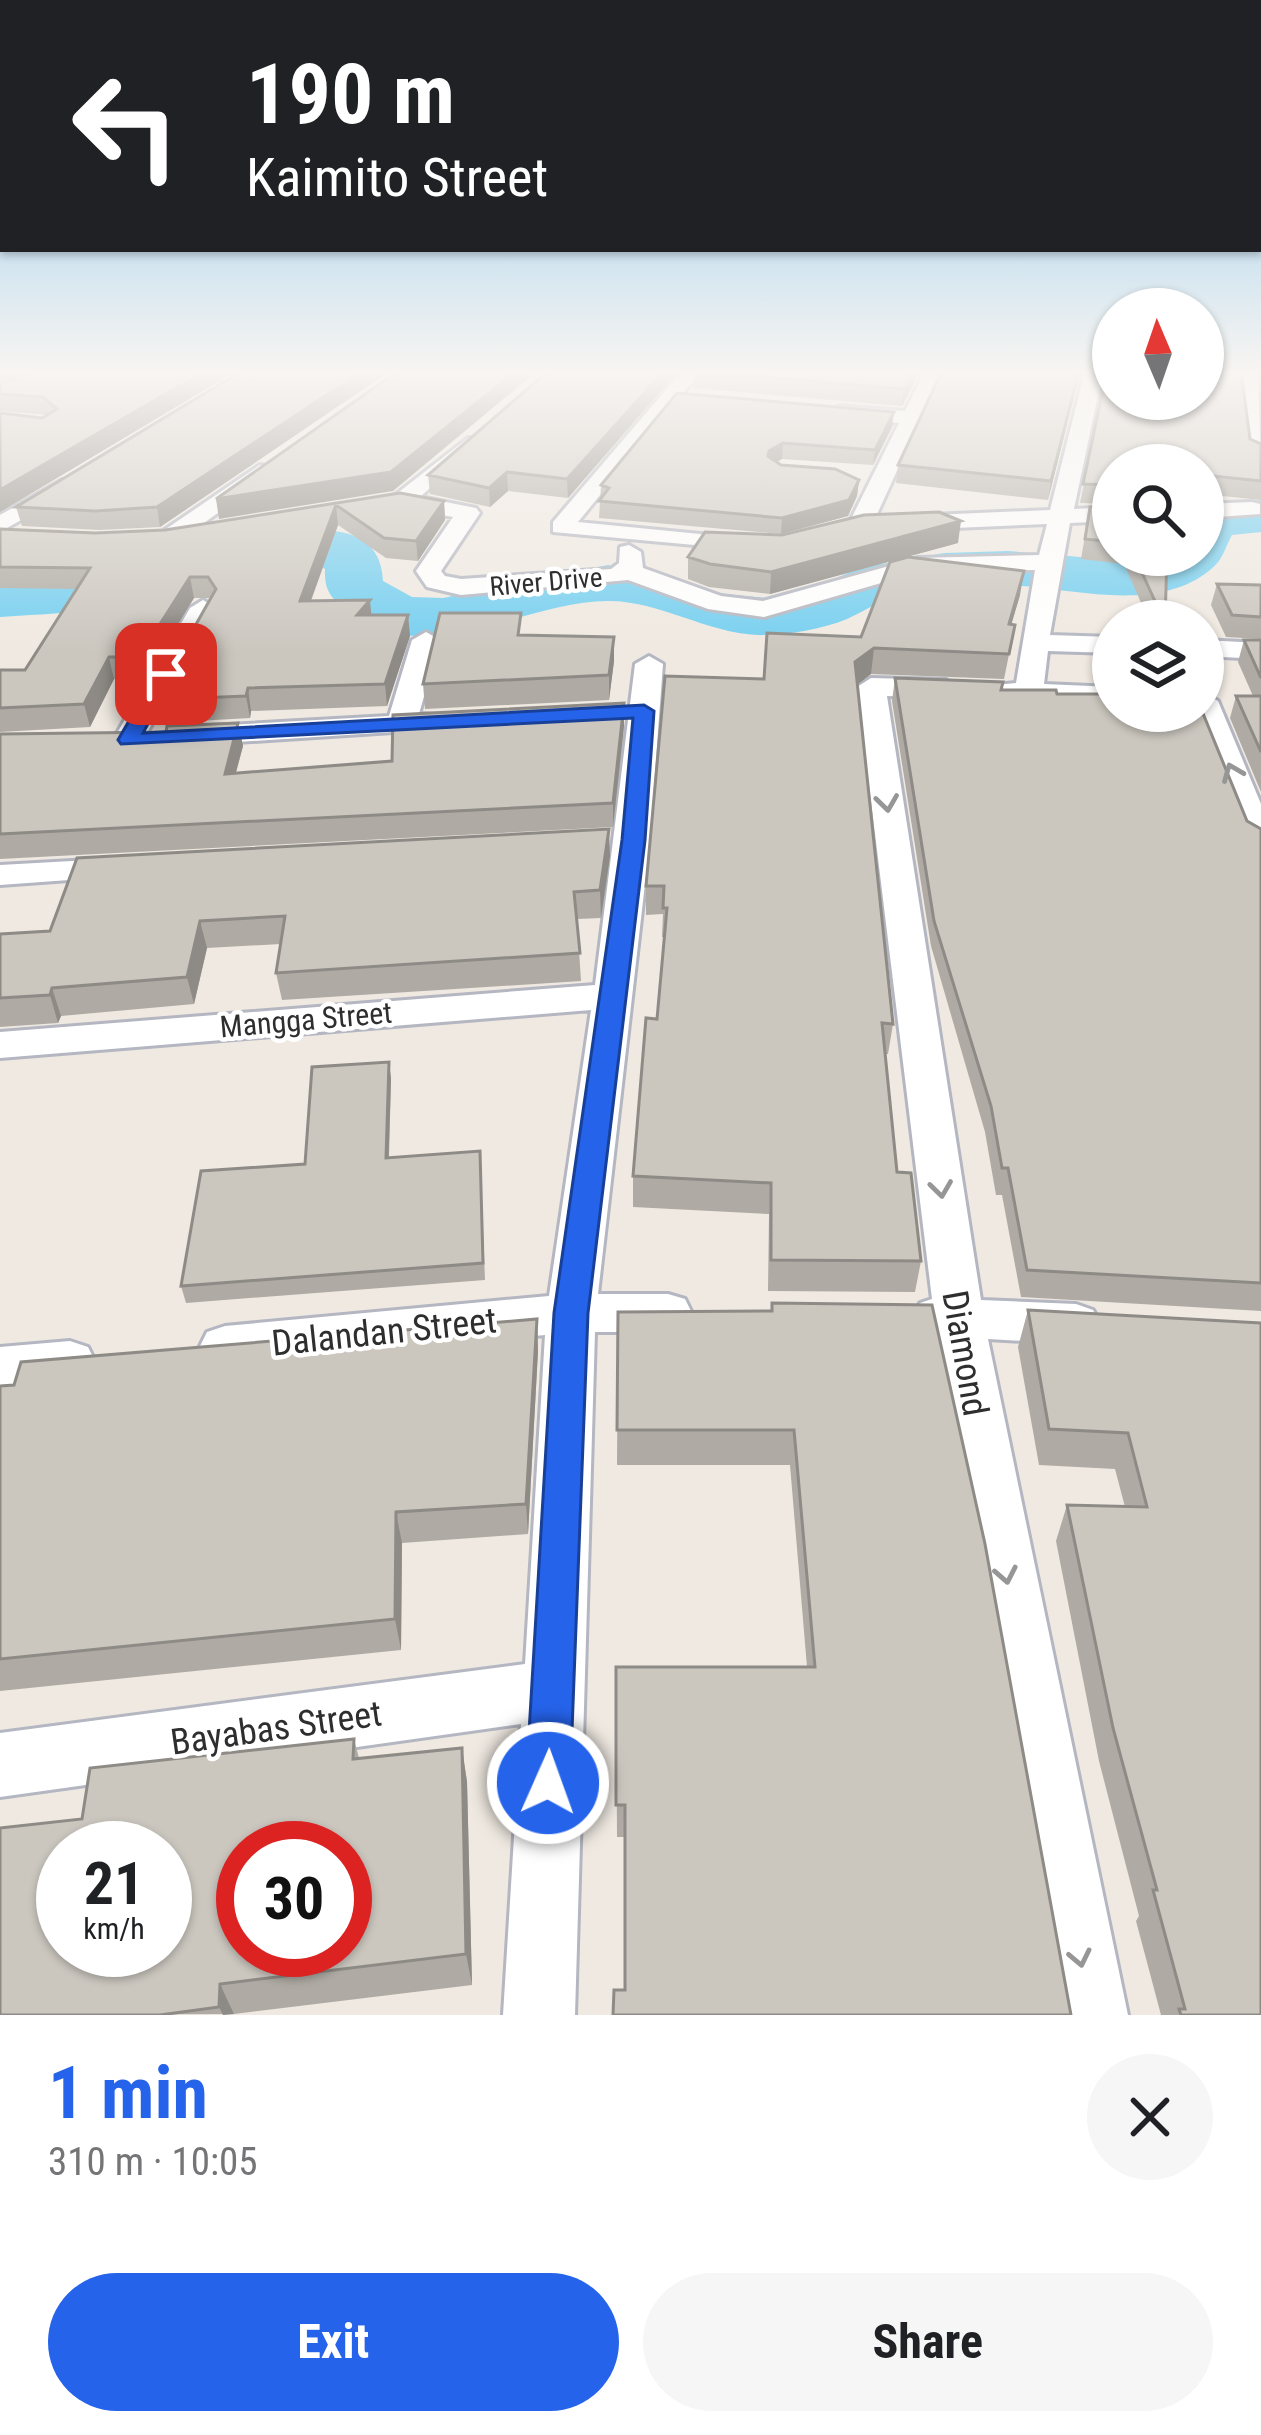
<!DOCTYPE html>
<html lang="en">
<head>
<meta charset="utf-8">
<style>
	body { margin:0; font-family:"Roboto Condensed",sans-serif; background:#f6f6f6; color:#202124; height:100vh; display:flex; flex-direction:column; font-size:45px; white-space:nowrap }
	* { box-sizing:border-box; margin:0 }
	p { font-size:39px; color:#757577 }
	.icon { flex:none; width:66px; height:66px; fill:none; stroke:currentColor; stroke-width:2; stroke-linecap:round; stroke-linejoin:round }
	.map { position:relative; height:2015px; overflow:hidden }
	.side { display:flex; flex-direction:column; background:#fff; flex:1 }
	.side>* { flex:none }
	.banner { position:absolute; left:0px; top:0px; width:1263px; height:252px; box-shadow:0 3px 9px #0004; background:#202124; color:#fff; overflow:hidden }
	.needle { width:78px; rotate:358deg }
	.tools { position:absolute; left:1092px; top:288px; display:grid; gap:24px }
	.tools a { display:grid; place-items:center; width:132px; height:132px; border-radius:50%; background:#fff; box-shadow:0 3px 9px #0004; font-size:60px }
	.speed { position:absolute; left:36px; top:1821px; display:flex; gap:24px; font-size:60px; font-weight:700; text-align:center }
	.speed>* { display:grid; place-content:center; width:156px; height:156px; border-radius:50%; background:#fff; box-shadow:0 3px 9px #0004; line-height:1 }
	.speed small { font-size:30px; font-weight:400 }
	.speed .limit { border:18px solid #d22; background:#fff; color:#111 }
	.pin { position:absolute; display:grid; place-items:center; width:102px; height:102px; color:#fff; margin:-51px; border-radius:24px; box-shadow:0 6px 18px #0006 }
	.me { position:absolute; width:132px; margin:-66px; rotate:2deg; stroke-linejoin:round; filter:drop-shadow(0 0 9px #0008) }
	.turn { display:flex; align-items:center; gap:42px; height:252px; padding:0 48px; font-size:54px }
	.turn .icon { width:156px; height:156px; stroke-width:2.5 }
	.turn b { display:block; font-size:84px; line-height:102px }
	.round { display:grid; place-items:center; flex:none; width:126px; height:126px; border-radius:63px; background:#f6f6f6 }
	.overview { display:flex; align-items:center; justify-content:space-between; height:204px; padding:0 48px }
	h1 { font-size:72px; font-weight:700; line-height:90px; color:#2563eb }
	.button { display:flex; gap:24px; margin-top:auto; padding:24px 48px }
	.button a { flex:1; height:138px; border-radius:72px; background:#2563eb; color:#fff; font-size:48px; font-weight:700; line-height:138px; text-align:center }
	.button a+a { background:#f6f6f6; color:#202124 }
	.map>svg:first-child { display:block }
</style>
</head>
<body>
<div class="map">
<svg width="1261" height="2015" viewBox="0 0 1261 2015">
	<rect width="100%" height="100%" fill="#efe9e1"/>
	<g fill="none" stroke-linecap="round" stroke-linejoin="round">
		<!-- river -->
		<path fill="#75cff0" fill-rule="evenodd" d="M1261,500V532L1232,535C1224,550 1223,560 1210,570C1155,615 1069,587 1005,585C975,584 944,587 914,591C888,595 871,608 847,619C820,630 787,635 758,635C706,633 658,600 607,601C526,601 425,671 350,613C332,599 324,592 325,569C299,554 263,571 237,580C159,608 81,612 0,617V581C52,578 106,578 157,568C206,558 379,481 383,581L412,597L443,598L608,565L725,594L768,598L801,594L859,568L944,553L1008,551L1105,559L1203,555V507Z"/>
		<defs>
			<path id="minor" d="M682,371H701L578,522L751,539L763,546L760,551L553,532V522Z
				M925,371H943L872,525L860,532L852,530L848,525L899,423L840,418L830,412L840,406L905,411Z
				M1085,371H1103L1074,509L1113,507V521L1070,523L1050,635L1113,637V653L1048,651L1044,684L1113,687V705L1005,700L991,691L995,685L1016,683L1035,570L919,572L764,617L708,609L628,580L461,595L427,587L416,571L453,517L402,508L363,515L352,508L355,503L395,495L468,438L475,440V448L420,497L476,508L480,513L441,571L445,576L461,579L611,569L619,563L620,547L629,545L641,552L643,568L721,596L763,601L918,558L1039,555L1047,524L909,530L897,523L909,516L1050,510Z
				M1240,371H1258L1261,463L1250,457Z
				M260,465L268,467V477L176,543H160V533Z
				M62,480L70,482V492L0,532V515Z
				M1252,502L1260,504V514L1203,518V504Z
				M203,600L216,608L143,740L139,746H117L113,740L190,608Z
				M426,632L440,640L419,714L455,716L459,722L455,728L191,745L176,736L191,727L389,716L412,640Z
				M1203,640L1261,643V659L1203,656Z
				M649,656L663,664L650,840L598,1294H668L685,1299L692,1313L685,1327L668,1332H595L575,2015H503L521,1724L0,1797V1733L525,1664L545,1335L225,1366L207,1360L200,1346L207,1332L225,1326L549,1296L591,1010L0,1058V1032L595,985L635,664Z
				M871,678L946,680L960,689L946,698L887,696L981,1300L1076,1304L1093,1310L1101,1324L1093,1338L1076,1344L988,1339L1128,2015H1056L938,1336L920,1331L913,1317L920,1303L932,1299L857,687Z
				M1203,692L1218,701L1261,804V854L1244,844L1192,711H1203Z
				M126,858L138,861L143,868L138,875L0,885V865Z
				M70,1341L88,1347L95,1361L88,1375L0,1389V1347Z"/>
		</defs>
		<!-- minor casing -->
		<use href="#minor" stroke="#b4b7c1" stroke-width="6"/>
		<!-- minor -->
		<use href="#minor" fill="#fff" fill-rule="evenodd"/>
	</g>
	<!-- wall -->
	<path fill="#afaba4" d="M28,371H236L0,512V413L42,418L48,415L0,411V385Z
		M242,371H390L160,527L100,530L22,526L16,507Z
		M548,371H678L568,498L508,491L490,507L430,494L428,475Z
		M694,371H920L902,406L693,388Z
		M942,371H1080L1048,500L896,483L898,465Z
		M1107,372L1261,444V500L1203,494V465H1113V504L1080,503Z
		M677,393L892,427L873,465L782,459L776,462L781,465L859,480L857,496L848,516L781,534L599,518L601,485Z
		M400,493L444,501L445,520L418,561L386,558L338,525L311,601L371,615H408L410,636L387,706L251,711L250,718L179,722L174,699L181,669L178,656L211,598H194L144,679H114L90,727L0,732V670H25L77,589L0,588V529L95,533L165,530Z
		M1113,506V555H1167L1165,621H1149L1124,564L1081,559L1090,507Z
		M958,543L770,594L709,587L688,579V557Z
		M1217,584L1261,585V639L1226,637L1211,605Z
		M1020,595L1011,625H1015L1004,679L871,674L857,684L893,1024L888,1054H885L897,1172L921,1261L915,1292L768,1291L769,1214L633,1207V1176L657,1019L665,937H662L663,914L646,915V886L764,679L861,637Z
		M522,635L614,637V661L609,700L425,709L423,684Z
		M1244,640H1261V792L1230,718L1236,696H1253L1238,662Z
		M895,678L1057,694L1261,829V1311L1021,1297L1002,1195H996L985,1132L931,946L892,701Z
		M624,703V726L613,827L0,859V734L166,732L238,723L243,746L236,773L392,761Z
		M610,856L601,918L577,919L581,981L282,1000L276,973L281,944L207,948L194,1004L61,1016L58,1023L0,1027V934L50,931Z
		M389,1062L391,1079L389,1158L480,1151L485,1280L186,1303L181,1286L305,1164Z
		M1028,1310L1261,1323V2015H1161L1136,1921L1139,1916L1099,1761L1056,1541L1067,1505L1125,1507L1115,1469L1039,1465L1018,1347Z
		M618,1312L985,1544L625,1990V1837H617L616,1667H807L790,1465H617Z
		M537,1319L538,1351L528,1534L402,1543L401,1650L0,1691V1386Z
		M354,1739L359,1758L462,1748L467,1782L472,1985L234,2014L0,2015L82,1819Z"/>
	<!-- shaded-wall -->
	<path fill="#8e8b86" d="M0,371H25L0,382Z
		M205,371H236L0,512V490Z
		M363,371H390L160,527L157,507Z
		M516,371H537L393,491L219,519L216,499Z
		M664,371H678L568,498L567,479Z
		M914,371H920L902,406L904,389Z
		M1079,371H1080L1048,500L1051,481Z
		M894,412L892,427L873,465L875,450Z
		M783,443L782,459L769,466L768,456L769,451Z
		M507,472L508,491L490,507L489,488Z
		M859,480L857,496L848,516L781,534L782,518Z
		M444,501L445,520L418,561L416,541Z
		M336,505L338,525L303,622L300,601Z
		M961,521L958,543L770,594L771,572Z
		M1024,571L1020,595L1004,649L1009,624Z
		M190,577L194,598L144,679L139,657Z
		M370,600L372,621L357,615Z
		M408,615L410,636L387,706L385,684Z
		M614,637V661L609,700V675Z
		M874,648L871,674L853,688L855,662Z
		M109,657L114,679L90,727L84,704Z
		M248,688L251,711L250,718L246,696Z
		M624,703V726L613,827V803Z
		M238,723L243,746L229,797L225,774Z
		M609,829L610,856L601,918L600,890Z
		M200,921L207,948L194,1004L187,977Z
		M52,988L61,1016L58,1023L50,995Z
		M389,1062L391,1079L388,1175L386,1158Z
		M537,1319L538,1351L528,1534L526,1504Z
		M396,1512L402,1543L401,1650L395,1619Z
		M462,1748L467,1782L472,1985L466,1954Z
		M220,1984L234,2014L223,2015L219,2007Z"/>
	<!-- building -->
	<path fill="#cbc7bf" stroke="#8e8b86" stroke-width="3" fill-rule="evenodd" d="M28,371H205L0,490V413L42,418L57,409L43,397L0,394V385Z
		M242,371H363L157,507L96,511L16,507Z
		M398,371H516L391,472L216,499Z
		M548,371H664L567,479L507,472L489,488L428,475Z
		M693,371H914L904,389Z
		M942,371H1079L1051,481L898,465Z
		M1107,371H1113V399H1203V371H1241L1250,439L1261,444V481L1203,475V465H1113V485L1083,484Z
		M677,393L894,412L875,450L783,443L769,451L768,456L781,465L835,469L859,480L849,500L782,518L599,501L609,488L601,485Z
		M400,493L444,501L416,541L384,538L336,505L300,601L370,600L357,615H408L385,684L248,688L246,696L174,699L184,656H178L216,589L208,577H190L139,657H109L84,704L0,708V670H25L90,568L0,567V529L95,533L165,530Z
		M1113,506V542L1085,539L1090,507Z
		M939,512L961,521L771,572L710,564L688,557L705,532L782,535L864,515Z
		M1134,555H1167L1165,621H1164Z
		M908,557L1024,571L1009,624L1015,625L1009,654L874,648L855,662L893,1024L882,1023L897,1172L911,1173L921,1261L771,1260V1183L633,1176L646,1018L657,1019L667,908H663L664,886H646L665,676L764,679L767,633L861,637L890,562Z
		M1217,584L1261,585V617L1232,615Z
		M440,613H521L518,635L614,637L609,675L423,684Z
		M1244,640H1261V678Z
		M895,678L1003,682L1001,690H1056L1057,694H1113V711H1202L1247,821L1261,829V1283L1027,1270L1008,1168H1002L991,1106L934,921Z
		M1236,696H1261V752Z
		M624,703L613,803L0,834V734L166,732L167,726L238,723L225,774L392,761L393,715Z
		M609,829L600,890L574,892L580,953L276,973L285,916L200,921L187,977L52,988L50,995L0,998V934L50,931L77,858Z
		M389,1062L386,1158L480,1151L483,1263L181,1286L201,1171L305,1164L312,1067Z
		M772,1303L932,1305L985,1544L1071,2015H613L614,1990H625V1805H616V1667H815L794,1430H617L618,1312L772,1311Z
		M1028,1310L1261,1323V2015H1181L1179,2009H1185L1153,1890H1157L1113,1728L1067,1505L1147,1507L1128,1433L1049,1429Z
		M537,1319L526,1504L396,1512L395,1619L0,1659V1386L14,1385L21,1362Z
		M354,1739L353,1759L462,1748L466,1954L220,1984L219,2007L160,2015H0V1828L82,1819L90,1768ZM63,1848H165V1950H63ZM243,1848H345V1950H243Z"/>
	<!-- one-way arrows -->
	<defs><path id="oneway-chevron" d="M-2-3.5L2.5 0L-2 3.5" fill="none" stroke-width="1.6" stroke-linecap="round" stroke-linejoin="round" transform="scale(3)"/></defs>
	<g stroke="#969696">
		<use href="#oneway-chevron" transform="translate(1232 772) rotate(-112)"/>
		<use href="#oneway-chevron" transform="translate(887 803) rotate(82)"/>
		<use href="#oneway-chevron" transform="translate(941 1189) rotate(82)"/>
		<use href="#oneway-chevron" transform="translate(1006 1575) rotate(79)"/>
		<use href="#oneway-chevron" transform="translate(1080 1958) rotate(78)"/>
	</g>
	<!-- sky -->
	<linearGradient id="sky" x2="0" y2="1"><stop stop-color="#7abfeb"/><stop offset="0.57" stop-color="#f8f5f2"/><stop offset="1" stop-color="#f8f5f2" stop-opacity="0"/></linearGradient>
	<rect width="1261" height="653" fill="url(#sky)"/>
	<!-- route -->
	<path fill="#2563eb" stroke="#184099" stroke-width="3" d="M166,668L175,674L143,733L644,705L654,711L645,840L588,1313L570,1783L564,1799L548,1805L532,1799L526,1783L554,1313L622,840L633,718L121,744L118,740L156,674Z"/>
	<g text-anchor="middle" stroke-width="9" stroke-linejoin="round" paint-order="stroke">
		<!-- far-street labels -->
		<g font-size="27" fill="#2e2e2e" stroke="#fff">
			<text transform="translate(546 582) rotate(-5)" y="9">River Drive</text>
		</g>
		<!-- street labels -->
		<g font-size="30" fill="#2e2e2e" stroke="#fff">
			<text transform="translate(306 1020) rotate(-5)" y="10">Mangga Street</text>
		</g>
		<!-- near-street labels -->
		<g font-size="36" fill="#2e2e2e" stroke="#fff">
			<text transform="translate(384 1331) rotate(-6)" y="13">Dalandan Street</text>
			<text transform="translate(966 1353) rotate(80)" y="13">Diamond</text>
			<text transform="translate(276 1727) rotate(-8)" y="13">Bayabas Street</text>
		</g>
	</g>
</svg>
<div class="tools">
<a><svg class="needle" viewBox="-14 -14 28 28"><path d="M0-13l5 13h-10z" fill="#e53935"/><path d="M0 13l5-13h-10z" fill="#757577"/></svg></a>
<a><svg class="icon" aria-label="search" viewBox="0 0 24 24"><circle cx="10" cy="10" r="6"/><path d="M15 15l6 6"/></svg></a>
<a><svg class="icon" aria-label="layers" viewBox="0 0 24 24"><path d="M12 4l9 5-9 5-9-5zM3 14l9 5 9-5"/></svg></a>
</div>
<div class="speed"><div>21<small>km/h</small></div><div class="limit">30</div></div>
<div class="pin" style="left:166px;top:674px;background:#d93025"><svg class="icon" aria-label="arrive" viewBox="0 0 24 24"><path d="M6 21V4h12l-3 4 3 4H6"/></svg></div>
<svg class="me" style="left:548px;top:1783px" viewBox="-20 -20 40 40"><circle r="17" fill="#2563eb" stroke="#fff" stroke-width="3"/><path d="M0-11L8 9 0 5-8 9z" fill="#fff"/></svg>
<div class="banner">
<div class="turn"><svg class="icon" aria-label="left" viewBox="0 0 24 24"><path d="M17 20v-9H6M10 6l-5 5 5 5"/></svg><div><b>190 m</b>Kaimito Street</div></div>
</div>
</div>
<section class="side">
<div class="overview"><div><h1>1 min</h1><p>310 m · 10:05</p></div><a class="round"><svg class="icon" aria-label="close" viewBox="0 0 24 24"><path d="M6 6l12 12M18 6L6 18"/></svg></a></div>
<div class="button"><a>Exit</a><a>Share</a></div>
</section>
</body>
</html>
